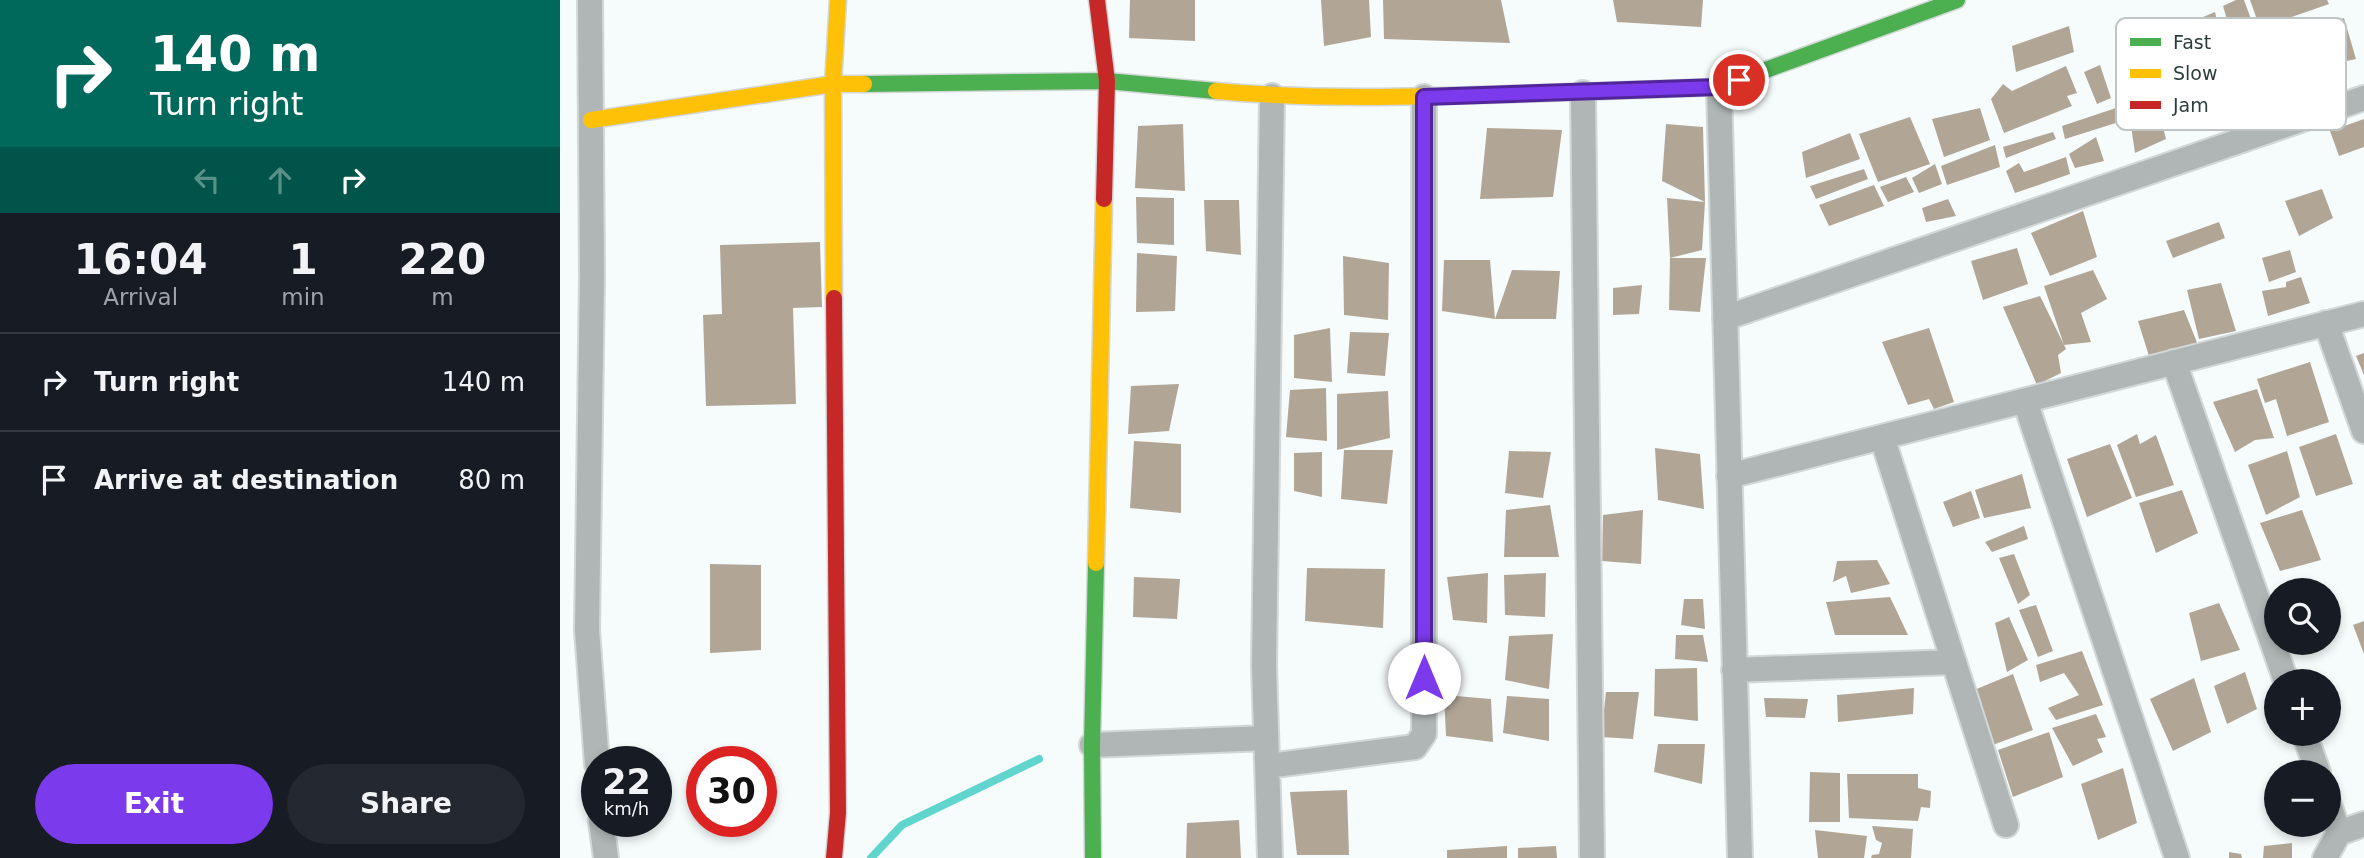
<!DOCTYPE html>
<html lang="en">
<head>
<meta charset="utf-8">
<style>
	body { margin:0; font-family:"DejaVu Sans",sans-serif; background:#242831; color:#f1f3f6; height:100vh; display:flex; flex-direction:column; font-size:26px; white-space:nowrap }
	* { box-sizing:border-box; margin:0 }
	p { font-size:23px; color:#9ea1a6 }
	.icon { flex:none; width:38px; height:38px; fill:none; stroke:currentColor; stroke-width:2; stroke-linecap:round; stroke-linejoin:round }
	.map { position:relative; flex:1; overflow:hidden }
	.side { display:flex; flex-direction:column; background:#171b24; width:560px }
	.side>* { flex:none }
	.top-card { background:#00695c; color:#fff; overflow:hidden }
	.fabs { position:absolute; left:1704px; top:578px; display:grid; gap:14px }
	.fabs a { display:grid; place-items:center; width:77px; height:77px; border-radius:50%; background:#171b24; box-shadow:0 4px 10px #0003; font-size:35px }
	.speed { position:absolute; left:21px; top:746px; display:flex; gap:14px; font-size:35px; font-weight:700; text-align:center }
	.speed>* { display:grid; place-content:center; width:91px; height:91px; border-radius:50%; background:#171b24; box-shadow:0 4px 10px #0003; line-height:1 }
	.speed small { font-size:18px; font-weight:400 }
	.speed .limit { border:10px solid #d22; background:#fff; color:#111 }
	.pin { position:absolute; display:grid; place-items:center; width:60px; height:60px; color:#fff; margin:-30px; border:4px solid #fff; border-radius:50%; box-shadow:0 2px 7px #0007 }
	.me { position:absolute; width:77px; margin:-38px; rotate:0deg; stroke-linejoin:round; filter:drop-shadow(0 0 5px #0008) }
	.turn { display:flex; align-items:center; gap:24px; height:147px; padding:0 35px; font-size:32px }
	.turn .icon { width:91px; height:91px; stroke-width:2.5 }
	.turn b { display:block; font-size:49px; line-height:60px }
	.lanes { display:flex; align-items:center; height:66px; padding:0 35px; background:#0003; justify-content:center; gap:35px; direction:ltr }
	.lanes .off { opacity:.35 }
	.eta { display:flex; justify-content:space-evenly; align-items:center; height:119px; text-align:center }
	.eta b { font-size:42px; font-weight:700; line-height:49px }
	.button { display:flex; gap:14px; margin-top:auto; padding:14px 35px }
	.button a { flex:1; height:80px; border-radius:42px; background:#7c3aed; color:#fff; font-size:28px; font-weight:700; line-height:80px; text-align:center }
	.button a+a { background:#242831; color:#f1f3f6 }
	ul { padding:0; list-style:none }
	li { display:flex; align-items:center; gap:21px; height:98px; padding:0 35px; border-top:2px solid #363941 }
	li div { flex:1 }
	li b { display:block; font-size:26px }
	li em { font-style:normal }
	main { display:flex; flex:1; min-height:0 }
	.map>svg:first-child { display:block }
</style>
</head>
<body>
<main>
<section class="side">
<div class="top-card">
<div class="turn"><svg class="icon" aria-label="right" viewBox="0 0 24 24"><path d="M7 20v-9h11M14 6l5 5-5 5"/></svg><div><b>140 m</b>Turn right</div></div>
<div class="lanes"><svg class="icon off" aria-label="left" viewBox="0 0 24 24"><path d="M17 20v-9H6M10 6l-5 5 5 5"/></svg><svg class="icon off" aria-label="ahead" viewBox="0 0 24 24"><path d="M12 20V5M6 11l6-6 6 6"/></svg><svg class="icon" aria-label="right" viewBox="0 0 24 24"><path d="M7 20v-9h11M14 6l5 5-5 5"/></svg></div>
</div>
<div class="eta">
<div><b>16:04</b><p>Arrival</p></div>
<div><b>1</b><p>min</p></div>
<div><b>220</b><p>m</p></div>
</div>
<ul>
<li><svg class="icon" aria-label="right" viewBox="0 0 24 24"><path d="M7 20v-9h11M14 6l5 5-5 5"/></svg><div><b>Turn right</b></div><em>140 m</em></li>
<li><svg class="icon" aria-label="arrive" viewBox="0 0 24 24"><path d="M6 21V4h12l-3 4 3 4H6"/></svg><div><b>Arrive at destination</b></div><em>80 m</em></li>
</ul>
<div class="button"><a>Exit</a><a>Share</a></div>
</section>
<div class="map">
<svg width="1804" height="858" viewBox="0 0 1804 858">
	<rect width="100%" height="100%" fill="#f6fbfb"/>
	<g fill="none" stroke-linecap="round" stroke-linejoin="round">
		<!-- stream -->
		<path stroke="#60d5ce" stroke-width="8" d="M311,858L342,825L479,759"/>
	</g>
	<!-- building -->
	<path fill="#b1a696" d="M570,0H635V41L569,38Z
		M761,0H809L811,37L764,46Z
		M823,0H941L950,43L824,39Z
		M1053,0H1143L1141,27L1057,22Z
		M1676,0H1684L1699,41L1675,47L1663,6Z
		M1690,0H1767L1769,4L1700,28Z
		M1655,12L1663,48L1615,70L1607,32Z
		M1784,18L1796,59L1749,69L1739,33Z
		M1509,26L1514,52L1456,72L1452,46Z
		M1540,65L1551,98L1537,104L1524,72Z
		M1506,66L1517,93L1507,96L1512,106L1444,133L1431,99L1443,84L1452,91Z
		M1420,108L1430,140L1384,157L1372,119Z
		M1556,108L1559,122L1505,139L1502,126Z
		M1599,111L1606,139L1575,153L1570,119Z
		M1350,117L1370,164L1318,182L1299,134Z
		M1804,119V147L1779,156L1770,131Z
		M623,124L625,191L575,188L578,126Z
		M1106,124L1143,127L1145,202L1142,250L1110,258H1146L1140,312L1109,310L1110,258L1107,198L1145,202L1102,181Z
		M927,128L1002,130L993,197L920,199Z
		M1493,132L1496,139L1446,158L1443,147Z
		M1290,133L1300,159L1246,178L1242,152Z
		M1536,137L1544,161L1515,168L1509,154Z
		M1435,145L1440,167L1387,185L1381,166Z
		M1506,157L1510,174L1455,193L1446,171L1459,163L1464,172Z
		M1375,164L1382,184L1359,193L1352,178Z
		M1304,169L1308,179L1256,199L1250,186Z
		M1346,177L1354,192L1328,202L1320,187Z
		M1314,185L1324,206L1269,226L1259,205Z
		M1762,189L1773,218L1739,236L1725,201Z
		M576,197L614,198V245L577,243Z
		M1388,199L1396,216L1366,222L1362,208Z
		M644,200H679L681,255L646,251Z
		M1523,211L1537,257L1490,276L1471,233Z
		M1659,222L1665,238L1613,258L1606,241Z
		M260,242L262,307L233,308L236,404L146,406L143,315L162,314L160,245Z
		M1457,248L1468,284L1423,300L1411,261Z
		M1730,250L1736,272L1709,282L1702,258Z
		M577,253L617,256L615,311L576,312Z
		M783,256L829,263L828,320L784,315Z
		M884,260H930L935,319L882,311Z
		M952,270L1000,271L996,319H935Z
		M1533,270L1547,299L1521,313L1531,342L1504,345L1484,286Z
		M1741,277L1750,303L1708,316L1702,291L1726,287V282Z
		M1661,283L1676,331L1639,339L1627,290Z
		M1082,285L1079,314L1053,315V288Z
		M1480,296L1506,349L1498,355L1501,373L1477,385L1443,307Z
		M1624,310L1638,345L1589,356L1578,321Z
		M770,328L772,382L734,378V335Z
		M1369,328L1394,402L1374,409L1369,399L1348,405L1322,342Z
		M790,332L829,333L825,376L787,373Z
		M1804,353V375L1796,356Z
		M1750,362L1769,422L1727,436L1716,399L1705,403L1697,379Z
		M619,384L609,431L568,434L571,386Z
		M766,388L767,441L726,437L730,390Z
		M1697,389L1714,438L1695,440L1675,452L1653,402Z
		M828,391L830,438L777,450V394Z
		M1577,434L1580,444L1596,435L1614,485L1576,497L1557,445Z
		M1776,434L1793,484L1756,496L1739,447Z
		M574,441L621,444V513L570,508Z
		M1550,444L1572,498L1527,517L1507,459Z
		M1095,448L1140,454L1144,509L1098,500Z
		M784,450H833L827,504L781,499Z
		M949,451L991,452L983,498L945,493Z
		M1727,451L1740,497L1706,515L1688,465Z
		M762,452V497L734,491V453Z
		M1462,474L1471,508L1424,518L1415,490Z
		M1622,490L1638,533L1596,553L1579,503Z
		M1411,491L1420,518L1393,527L1383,502Z
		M990,505L999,557H944L946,510Z
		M1083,510L1081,564L1042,561L1043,515Z
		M1742,510L1761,560L1720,571L1700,523Z
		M1464,526L1468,539L1432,552L1425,542Z
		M1454,554L1470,595L1458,604L1439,558Z
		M1317,560L1330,584L1291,593L1286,576L1273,582L1277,561Z
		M150,564L201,565V650L150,653Z
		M747,568L825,569L823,628L745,621Z
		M928,573L927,623L893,620L887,577Z
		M986,573L985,617L945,615L944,575Z
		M574,577L620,579L617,619L573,617Z
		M1330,597L1348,635H1275L1266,602Z
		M1124,599H1143L1145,629L1121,625Z
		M1659,603L1680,650L1641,661L1629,613Z
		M1476,605L1493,651L1478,657L1459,610Z
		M1449,617L1468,660L1447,672L1435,623Z
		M1804,621V654L1793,625Z
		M993,634L989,689L945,680L949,636Z
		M1116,635H1143L1148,662L1115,659Z
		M1522,651L1543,705L1496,720L1488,708L1519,695L1504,673L1480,682L1476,665Z
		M1137,668L1138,721L1094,716L1095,669Z
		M1685,672L1697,709L1667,724L1654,686Z
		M1453,674L1473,730L1430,746L1414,690Z
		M1634,678L1651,732L1613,751L1590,699Z
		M1354,688L1353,714L1278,722L1277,695Z
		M1046,692H1079L1073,739L1041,737Z
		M884,695L931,699L933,742L886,736Z
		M947,696L989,699V741L943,733Z
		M1204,698L1248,699L1245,718L1206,717Z
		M1536,714L1546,737L1537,739L1543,752L1513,766L1492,728Z
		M1489,732L1503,777L1453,797L1438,750Z
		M1098,744H1145L1142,784L1094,772Z
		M1563,768L1577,823L1538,840L1521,784Z
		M1250,772L1280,773V822H1249Z
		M1287,774H1358V788L1371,791L1370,808L1361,807L1358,821L1289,818Z
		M787,790L789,855H737L730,792Z
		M679,820L681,858H626L627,823Z
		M1312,826L1353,829L1351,858H1311L1312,855L1319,854L1322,843L1316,840Z
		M1255,830L1307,836L1304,858H1258Z
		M1732,843V858H1703L1704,846Z
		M947,846V858H887V850Z
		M996,846L997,858H958V848Z
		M1669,852L1681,854L1682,858H1669Z"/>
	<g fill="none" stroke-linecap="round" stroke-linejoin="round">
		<defs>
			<path id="street" d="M30,0L32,276L27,630L37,764
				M1159,87L1180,858
				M1023,93L1032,858
				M1165,318L1804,98
				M1766,323L1804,431
				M1614,362L1726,681
				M1465,401L1617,858
				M1322,437L1446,825
				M1169,476L1804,314
				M1174,670L1394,662
				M1744,733L1758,772
				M532,745L706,738
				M708,766L855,747L864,734V97
				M1769,805L1779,833
				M41,821L46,858
				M710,858L704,666L712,96
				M1765,858L1779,833L1804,824"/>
			<path id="fast" d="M304,84L547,81L656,91
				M954,94L1159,87L1397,0
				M533,858L532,745L536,563"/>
			<path id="slow" d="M656,91C755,100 855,97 954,94
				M31,120L273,84H304
				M274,298L273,84L278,0
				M536,563L544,199"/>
			<path id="jam" d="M537,0L547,81L544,199
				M274,858L278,813L274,298"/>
		</defs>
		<!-- street casing -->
		<use href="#street" stroke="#d2d8d8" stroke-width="28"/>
		<!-- fast casing -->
		<use href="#fast" stroke="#d2d8d8" stroke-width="19"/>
		<!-- slow casing -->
		<use href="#slow" stroke="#d2d8d8" stroke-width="19"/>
		<!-- jam casing -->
		<use href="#jam" stroke="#d2d8d8" stroke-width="19"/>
		<!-- street -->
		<use href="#street" stroke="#b0b6b6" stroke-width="24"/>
		<!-- fast -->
		<use href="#fast" stroke="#4caf50" stroke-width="16"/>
		<!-- slow -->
		<use href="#slow" stroke="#ffc107" stroke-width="16"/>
		<!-- jam -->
		<use href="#jam" stroke="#c62828" stroke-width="16"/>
	</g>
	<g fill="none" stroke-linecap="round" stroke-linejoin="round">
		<defs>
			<path id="route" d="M864,678V97L1159,87L1179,80"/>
		</defs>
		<!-- route casing -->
		<use href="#route" stroke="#51269a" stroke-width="18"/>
		<!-- route -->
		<use href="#route" stroke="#7c3aed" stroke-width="12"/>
	</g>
	<!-- legend -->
	<rect x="1556" y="18" width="230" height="112" rx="10" fill="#fff" stroke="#bfc5c4" stroke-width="2"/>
	<rect x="1570" y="38" width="31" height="8" fill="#4caf50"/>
	<rect x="1570" y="69" width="31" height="9" fill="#ffc107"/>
	<rect x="1570" y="101" width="31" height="8" fill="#c62828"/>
	<g font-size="19" fill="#2b3e3c">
		<text x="1613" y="49">Fast</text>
		<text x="1613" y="80">Slow</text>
		<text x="1613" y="112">Jam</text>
	</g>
</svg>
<div class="fabs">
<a><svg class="icon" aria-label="search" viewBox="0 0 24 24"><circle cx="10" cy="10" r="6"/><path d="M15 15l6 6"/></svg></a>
<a>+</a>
<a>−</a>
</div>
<div class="speed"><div>22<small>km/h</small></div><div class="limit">30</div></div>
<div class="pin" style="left:1179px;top:80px;background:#d93025"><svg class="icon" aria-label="arrive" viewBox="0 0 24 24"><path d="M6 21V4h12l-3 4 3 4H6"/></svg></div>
<svg class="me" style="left:864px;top:678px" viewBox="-20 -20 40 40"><circle r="19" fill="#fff"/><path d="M0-13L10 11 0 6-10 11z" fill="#7c3aed"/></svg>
</div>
</main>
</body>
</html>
